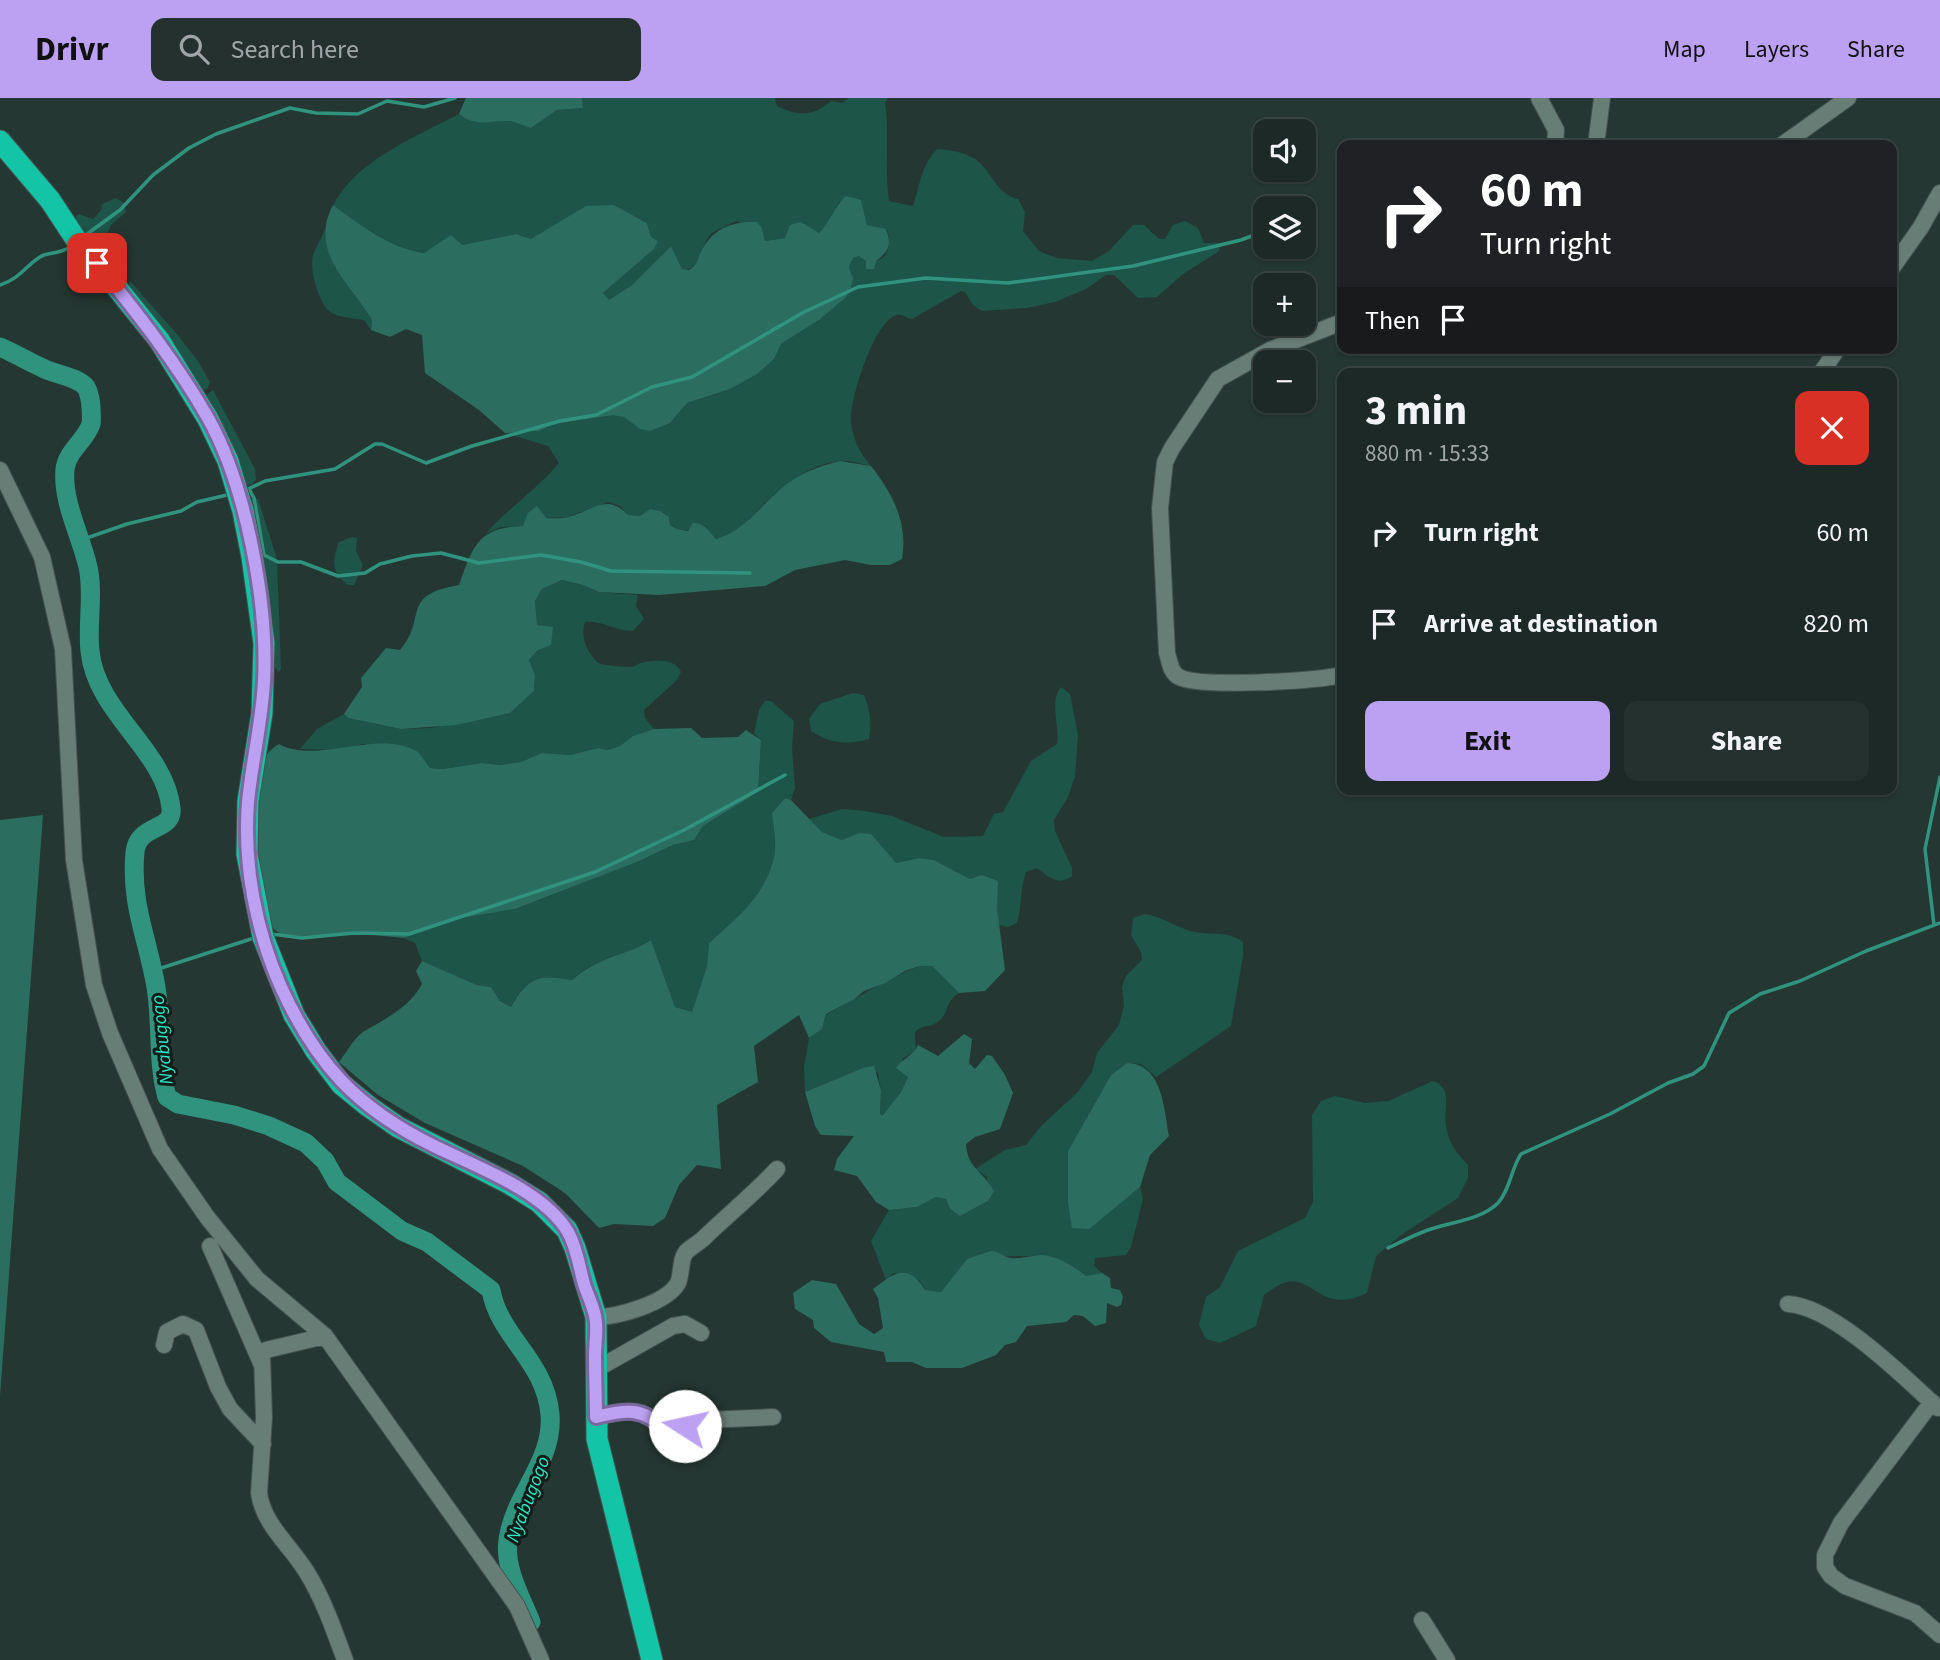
<!DOCTYPE html>
<html lang="en">
<head>
<meta charset="utf-8">
<style>
	body { margin:0; font-family:"Source Sans 3",sans-serif; background:#25312e; color:#f1f3f6; height:100vh; display:flex; flex-direction:column; font-size:26px; white-space:nowrap }
	* { box-sizing:border-box; margin:0 }
	p { font-size:23px; color:#a0a6a7 }
	.icon { flex:none; width:38px; height:38px; fill:none; stroke:currentColor; stroke-width:2; stroke-linecap:round; stroke-linejoin:round }
	.map { position:relative; flex:1; overflow:hidden }
	.side { position:absolute; left:1337px; top:270px; width:560px; height:427px; display:flex; flex-direction:column; background:#1c2926; border-radius:14px; box-shadow:0 2px 5px #0004,0 0 0 2px #3a4543 }
	.side>* { flex:none }
	.hud { position:absolute; left:1337px; top:42px; width:560px; height:214px; border-radius:14px; box-shadow:0 2px 5px #0004,0 0 0 2px #3a4543; background:#202124; color:#fff; overflow:hidden }
	.fabs { position:absolute; left:1253px; top:21px; display:grid; gap:14px }
	.fabs a { display:grid; place-items:center; width:63px; height:63px; border-radius:14px; background:#1c2926; box-shadow:0 2px 5px #0004,0 0 0 2px #3a4543; font-size:35px }
	.pin { position:absolute; display:grid; place-items:center; width:60px; height:60px; color:#fff; margin:-30px; border-radius:14px; box-shadow:0 4px 10px #0006 }
	.me { position:absolute; width:77px; margin:-38px; rotate:280deg; stroke-linejoin:round; filter:drop-shadow(0 0 5px #0008) }
	.turn { display:flex; align-items:center; gap:24px; height:147px; padding:0 28px; font-size:32px }
	.turn .icon { width:91px; height:91px; stroke-width:2.5 }
	.turn b { display:block; font-size:49px; line-height:60px }
	.then { display:flex; align-items:center; height:66px; padding:0 28px; background:#0003; gap:14px; font-size:26px }
	.round { display:grid; place-items:center; flex:none; width:74px; height:74px; border-radius:14px; background:#25312e }
	.head { display:flex; align-items:center; justify-content:space-between; height:119px; padding:0 28px }
	h1 { font-size:42px; font-weight:700; line-height:52px }
	.button { display:flex; gap:14px; margin-top:auto; padding:14px 28px }
	.button a { flex:1; height:80px; border-radius:14px; background:#bca0f2; color:#111; font-size:28px; font-weight:700; line-height:80px; text-align:center }
	.button a+a { background:#25312e; color:#f1f3f6 }
	ul { padding:0; list-style:none }
	li { display:flex; align-items:center; gap:21px; height:91px; padding:0 28px }
	li div { flex:1 }
	li b { display:block; font-size:26px }
	li em { font-style:normal }
	header { display:flex; align-items:center; gap:42px; box-sizing:border-box; height:98px; padding:0 35px; background:#bca0f2; color:#111 }
	header strong { font-size:33px }
	nav { display:flex; gap:38px; margin-inline-start:auto; font-size:24px }
	.search { width:490px; height:63px; background:#25312e; display:flex; align-items:center; gap:18px; box-sizing:border-box; padding:0 24px; border-radius:14px; color:#a0a6a7; font-size:26px }
	.map>svg:first-child { display:block }
</style>
</head>
<body>
<header>
<strong>Drivr</strong>
<div class="search"><svg class="icon" aria-label="search" viewBox="0 0 24 24"><circle cx="10" cy="10" r="6"/><path d="M15 15l6 6"/></svg>Search here</div>
<nav><a>Map</a><a>Layers</a><a>Share</a></nav>
</header>
<div class="map">
<svg width="1940" height="1562" viewBox="0 0 1940 1562">
	<rect width="100%" height="100%" fill="#253732"/>
	<!-- green -->
	<path fill="#1d5549" d="M582,0H775L777,8C797,18 813,19 831,3L842,5L849,0H888L885,5C890,37 884,70 889,103L913,108C921,85 920,70 937,51C951,52 967,54 979,64C994,78 997,96 1018,101L1025,114L1023,133L1039,153L1056,160L1092,163L1109,153L1133,127H1144L1159,141H1165L1173,127L1185,123L1198,130L1204,145H1220L1219,153L1183,176L1157,199L1138,200L1114,177H1106L1086,191L1055,204L1026,210L982,213L973,207L965,194L961,193L912,221C906,221 903,216 897,217C874,222 849,304 851,324C853,342 860,355 871,368C861,366 849,362 839,363C808,367 780,389 760,410C746,425 736,435 716,441L705,428C692,432 682,435 670,427L669,419L660,413L650,411L640,418L628,417L620,408L608,404L567,419L545,420L523,428L501,429L486,435C509,410 537,391 559,365L548,348L505,335L539,333L554,326L613,316L624,319L640,331L670,325L687,305L730,291L774,261L781,246L819,222L844,201L853,180L849,169L853,160L859,158C882,172 894,153 887,132L867,127L861,102L839,104L829,126L819,135L810,131L785,140L765,143L762,130L736,123C729,127 717,131 711,136C699,148 703,174 682,171L671,148L632,187L609,202L603,195L654,151L647,125L614,107L531,141L516,136L462,147L439,146L424,155C391,151 359,126 333,107C359,60 414,40 459,16C474,28 492,22 509,23C516,24 524,28 531,30L557,12L583,10Z
		M116,100L124,105L126,114L112,126L101,146L94,148L78,132L74,123L76,118L79,116L93,121L101,112L102,106Z
		M325,131C328,172 352,189 372,222L371,232L364,222C353,220 335,220 327,211C318,200 309,171 313,157C316,148 322,140 325,131Z
		M130,183L176,235L198,263L210,284L207,291L202,292L128,190Z
		M213,292L255,371L256,382L251,387H245L206,297Z
		M252,400L258,401L277,461L281,572L278,574L273,566L250,404Z
		M352,439L357,440L356,453L363,467L354,487H348C331,475 332,462 339,444Z
		M562,482L583,487L599,494L638,497L636,508L644,521L633,533C613,533 603,522 585,524C580,541 587,553 598,565C608,568 621,569 631,569C635,569 638,565 641,565C654,561 675,560 681,574L677,582L644,612L645,620L654,631L634,638L620,648L607,652L597,650L570,657L542,655L521,664L500,667L482,665L443,671L430,670L422,661L363,646L341,652L300,651L317,631L344,616L348,620L401,631L430,630L510,615L534,593L535,577L529,562L538,552L535,503L542,491Z
		M1061,589L1070,596L1078,637L1075,678L1068,699L1054,722L1055,733L1072,770V778C1058,789 1048,778 1037,770L1026,774C1020,791 1022,808 1017,825L1008,829L998,827L997,810L970,781L934,762L919,760L896,765L859,735L842,742L822,734L809,721L842,711L865,713L892,718L944,739L983,738L994,716L1003,714L1031,663L1057,646C1060,629 1049,603 1061,589Z
		M853,595L864,597C870,612 872,624 869,641C847,647 831,646 811,633L809,621L820,606Z
		M765,603H771L794,623L792,650L795,690L791,702L785,700L772,715C773,728 777,746 774,759C765,798 737,820 709,845L707,868L692,915L675,909L651,842C644,845 638,850 631,852C609,860 589,866 572,882C539,876 527,879 511,909L500,903L491,889L477,887L422,863L415,845L404,840L462,820L515,811L637,764L673,747L694,742L703,728L758,694L761,642L754,636L759,612Z
		M1145,816C1163,819 1171,827 1188,832C1207,839 1226,831 1243,844V858L1231,928L1156,979L1141,966L1127,965L1111,977L1068,1053V1105L1118,1106L1140,1089L1143,1101L1131,1149L1126,1157L1095,1160L1094,1168L1102,1175L1086,1178C1059,1150 1003,1159 967,1161L941,1194L925,1192L919,1182L894,1175L886,1182L871,1143L889,1112L917,1109L936,1099L946,1101L950,1111L960,1118L988,1103L987,1079L975,1071L1005,1052L1026,1047L1041,1028L1078,994L1092,974L1097,955L1119,927L1124,908L1122,889L1126,878L1142,862L1141,854L1131,837L1133,820Z
		M919,868H932L959,895C945,904 950,912 940,922C932,930 922,926 915,934C914,952 922,950 902,961L908,979L901,994L882,1018L880,1017L881,992L878,975L863,970L805,994L804,969L809,940L822,931L826,917C857,900 886,881 919,868Z
		M1433,983C1454,990 1443,1011 1446,1028C1448,1044 1457,1056 1468,1067V1080L1458,1100L1401,1137L1376,1158L1367,1195C1321,1218 1313,1175 1284,1185C1277,1187 1270,1193 1264,1197L1256,1228L1220,1245L1206,1241L1199,1227L1206,1199L1220,1189L1238,1153L1305,1120L1313,1104L1312,1017L1321,1003L1335,998L1365,1005L1388,1003Z"/>
	<!-- forest -->
	<path fill="#2b6e5f" d="M466,0H582L583,10L557,12L531,30C524,28 516,24 509,23C489,22 477,30 459,16Z
		M846,98L861,102L867,127L886,131C892,147 889,153 876,163L874,171H866V163L859,158L853,160L849,169L853,180L850,194L844,201L819,222L781,246L774,261L757,276L730,291L687,305L670,325L650,333L640,331L624,319L613,317L554,326L539,333L505,335L479,312L425,275L422,237L406,231L390,239L371,232L372,222C350,185 308,154 333,107C359,126 391,151 424,155L451,137L462,147L516,136L531,141L586,108L614,107L647,125L651,139L658,143L654,151L603,195L609,202L632,187L671,148L682,171L689,172C698,167 697,162 701,154C712,130 733,123 757,124L762,130L765,143L785,140L790,127L801,124L819,135C831,124 834,108 846,98Z
		M840,363L871,368C893,396 908,425 902,461L890,467H871L845,462L795,472L765,488L659,497L599,494L583,487L562,482L542,491L535,503L537,527L553,529L551,547L538,552L529,562L535,577L534,593L510,615L456,627L401,631L348,620L344,616L362,589L361,580L386,550L400,552C428,520 399,497 459,487C473,448 478,429 523,428L528,415L537,408L546,420C553,420 561,421 568,419C593,413 606,394 628,417L640,418L650,411L660,413L669,419L670,427L677,431L688,433L693,425C705,425 709,433 716,441C750,431 765,399 794,381C808,372 824,367 840,363Z
		M691,630L702,640L738,639L746,632L761,642L758,694L703,728L694,742L673,747L637,764L515,811L462,820L404,840L354,835L302,840L282,837L271,829C267,809 262,790 258,770C254,743 255,687 265,661C267,654 273,650 279,646C316,667 377,631 416,653C421,655 425,665 430,670L443,671L482,665L500,667L521,664L542,655L570,657L598,650L607,652L620,648L633,638L654,631Z
		M785,700L791,702L822,734L842,742L859,735L871,736L896,765L919,760L934,762L970,781L982,777L998,783L997,810L1005,872L985,893L959,895L932,868H919L905,873L885,885L864,893L853,902L826,916L822,931L809,940L799,917L754,948L758,984L717,1007L721,1071L697,1067L679,1087L665,1120L653,1128L614,1126L599,1130L565,1095L523,1068L425,1025L378,997L339,964C346,955 354,940 363,934C385,921 410,909 422,886L416,873L422,863L477,887L491,889L500,903L511,909C528,879 538,876 572,882C590,866 609,860 631,852C638,850 645,845 651,842L675,909L692,914L707,868L709,845C737,820 765,798 774,759C777,746 773,728 772,715Z
		M43,717L0,1298V722Z
		M964,936L972,941L969,965L975,971L987,957L992,958L1005,977L1013,995L1000,1031L975,1039L966,1046C967,1070 983,1073 994,1093L988,1103L960,1118L950,1111L946,1101L936,1099L917,1109L889,1112L876,1104L857,1078L834,1072L837,1061L854,1038L821,1037L815,1028L805,994L863,970L874,968L881,992L880,1016L882,1018L901,994L908,979L896,970C902,961 914,957 918,947L938,958Z
		M1127,965C1162,966 1164,1009 1169,1038L1150,1057L1140,1089L1089,1131L1072,1130L1068,1105V1053L1111,977Z
		M991,1153C999,1153 1003,1159 1011,1160C1021,1161 1030,1158 1040,1157C1055,1157 1075,1168 1086,1178L1102,1175L1110,1180L1111,1190L1120,1192L1123,1199L1121,1207L1117,1209L1107,1205L1106,1225L1095,1228L1083,1218L1074,1217L1066,1224L1027,1228L1016,1244L1005,1247L996,1257L962,1270H926L912,1264H886L884,1254L831,1244L814,1230L813,1222L795,1211L793,1195L812,1182L836,1186L859,1226L874,1236L883,1230L878,1200L873,1191C894,1175 908,1164 925,1192L941,1194L967,1161Z"/>
	<g fill="none" stroke-linecap="round" stroke-linejoin="round">
		<!-- stream -->
		<path stroke="#30937e" stroke-width="3.5" d="M1304,119L1307,118
			M83,139L120,112L153,77L189,50L216,36L290,10L316,15L358,16L387,3L424,9L455,0
			M0,187C21,181 30,162 44,157C55,154 62,155 72,148
			M249,391L254,400L264,457L278,464H301L338,478L365,475L380,466L412,458L441,455L479,465L541,457L581,464L611,473L750,475
			M246,392L265,383L335,371L375,346H382L426,365L472,348L560,323L596,317L652,289L692,279L804,214L858,189L926,180L1008,185L1133,168L1241,142L1265,133
			M81,442L127,426L181,413L197,404L227,397
			M1934,827L1925,751L1940,679
			M272,836L302,840L354,835L409,836L595,774L684,732L785,677
			M152,873L251,841
			M1388,1150C1401,1144 1414,1137 1428,1132C1450,1124 1481,1122 1498,1105C1510,1092 1511,1071 1521,1056L1610,1016L1668,985L1693,976L1704,968L1729,915L1760,896L1800,883L1866,853L1940,825"/>
		<!-- river -->
		<path stroke="#30937e" stroke-width="19" d="M0,249C16,256 31,265 47,272C59,277 77,279 86,289C89,294 91,304 91,310C91,314 92,321 91,326C86,342 67,353 65,371C62,404 81,438 88,469C94,495 87,526 90,553C96,615 165,652 171,710C174,734 138,725 135,754C130,806 148,841 156,889C162,925 157,964 167,999L178,1006L234,1017L269,1028L306,1045L325,1063L337,1084L402,1133L427,1144L491,1192C499,1239 545,1262 550,1316C554,1364 514,1396 508,1442C504,1470 521,1499 531,1524"/>
		<defs>
			<path id="minor" d="M1539,0L1556,32L1555,47
				M1596,47L1602,0
				M1782,47L1848,0
				M1892,170L1921,129L1940,95
				M1342,224L1270,252L1218,281L1172,350L1165,364L1160,410L1167,555C1170,564 1170,574 1179,579C1200,590 1316,583 1342,577
				M1821,275L1838,250
				M0,372L42,459L63,551L74,762L94,887L110,935L160,1051L207,1119L257,1181L325,1238L517,1508L541,1562
				M210,1148L261,1265
				M1788,1206C1833,1208 1905,1280 1938,1310
				M596,1219C618,1219 667,1205 678,1185C682,1176 680,1161 686,1154C692,1148 701,1144 707,1137C730,1115 755,1095 777,1071
				M325,1238L266,1252L262,1257L264,1320L259,1395C263,1426 290,1447 306,1473C323,1500 334,1532 345,1562
				M164,1247L167,1234L183,1226L196,1232L218,1289L230,1311L263,1346
				M595,1272L673,1228L685,1226L701,1235
				M1932,1304L1841,1425L1825,1457V1469L1831,1478L1845,1488L1915,1515L1940,1537
				M596,1319C643,1307 654,1313 676,1356
				M664,1333L706,1322L773,1319
				M1422,1522L1447,1562"/>
			<path id="highway" d="M0,43L50,102L81,149L97,165L159,242L208,321L228,363L243,413L252,459L264,545L262,615L248,703L247,756L263,839L294,917L316,953L341,986L368,1008L398,1029L510,1086L539,1104L567,1132L575,1150L596,1219L597,1341L652,1562"/>
		</defs>
		<!-- minor casing -->
		<use href="#minor" stroke="#43524e" stroke-width="18"/>
		<!-- highway casing -->
		<use href="#highway" stroke="#43524e" stroke-width="23"/>
		<!-- minor -->
		<use href="#minor" stroke="#697d77" stroke-width="16"/>
		<!-- highway -->
		<use href="#highway" stroke="#13c4a6" stroke-width="21"/>
	</g>
	<g fill="none" stroke-linecap="round" stroke-linejoin="round">
		<defs>
			<path id="route" d="M97,165C137,215 176,264 208,320C246,388 268,505 264,583C262,624 252,663 248,704C243,766 256,833 281,889C316,966 357,1010 432,1047C474,1068 543,1092 568,1134C577,1150 579,1168 584,1186C587,1196 593,1207 595,1218C598,1230 595,1245 595,1258C595,1279 596,1299 596,1319C624,1312 645,1308 664,1333L685,1328"/>
		</defs>
		<!-- route casing -->
		<use href="#route" stroke="#7a689d" stroke-width="18"/>
		<!-- route -->
		<use href="#route" stroke="#bca0f2" stroke-width="12"/>
	</g>
	<g text-anchor="middle" stroke-width="6" stroke-linejoin="round" paint-order="stroke">
		<!-- water labels -->
		<g font-size="19" font-style="italic" fill="#28e9c6" stroke="#141c1a">
			<text transform="translate(161 942) rotate(-96)" y="7">Nyabugogo</text>
			<text transform="translate(527 1401) rotate(-69)" y="7">Nyabugogo</text>
		</g>
	</g>
</svg>
<div class="fabs">
<a><svg class="icon" aria-label="sound" viewBox="0 0 24 24"><path d="M4 9h4l5-4v14l-5-4H4zM17 9q2 3 0 6"/></svg></a>
<a><svg class="icon" aria-label="layers" viewBox="0 0 24 24"><path d="M12 4l9 5-9 5-9-5zM3 14l9 5 9-5"/></svg></a>
<a>+</a>
<a>−</a>
</div>
<div class="pin" style="left:97px;top:165px;background:#d93025"><svg class="icon" aria-label="arrive" viewBox="0 0 24 24"><path d="M6 21V4h12l-3 4 3 4H6"/></svg></div>
<svg class="me" style="left:685px;top:1328px" viewBox="-20 -20 40 40"><circle r="19" fill="#fff"/><path d="M0-13L10 11 0 6-10 11z" fill="#bca0f2"/></svg>
<div class="hud">
<div class="turn"><svg class="icon" aria-label="right" viewBox="0 0 24 24"><path d="M7 20v-9h11M14 6l5 5-5 5"/></svg><div><b>60 m</b>Turn right</div></div>
<div class="then">Then<svg class="icon" aria-label="arrive" viewBox="0 0 24 24"><path d="M6 21V4h12l-3 4 3 4H6"/></svg></div>
</div>
<section class="side">
<div class="head"><div><h1>3 min</h1><p>880 m · 15:33</p></div><a class="round" style="background:#d93025;color:#fff"><svg class="icon" aria-label="close" viewBox="0 0 24 24"><path d="M6 6l12 12M18 6L6 18"/></svg></a></div>
<ul>
<li><svg class="icon" aria-label="right" viewBox="0 0 24 24"><path d="M7 20v-9h11M14 6l5 5-5 5"/></svg><div><b>Turn right</b></div><em>60 m</em></li>
<li><svg class="icon" aria-label="arrive" viewBox="0 0 24 24"><path d="M6 21V4h12l-3 4 3 4H6"/></svg><div><b>Arrive at destination</b></div><em>820 m</em></li>
</ul>
<div class="button"><a>Exit</a><a>Share</a></div>
</section>
</div>
</body>
</html>
